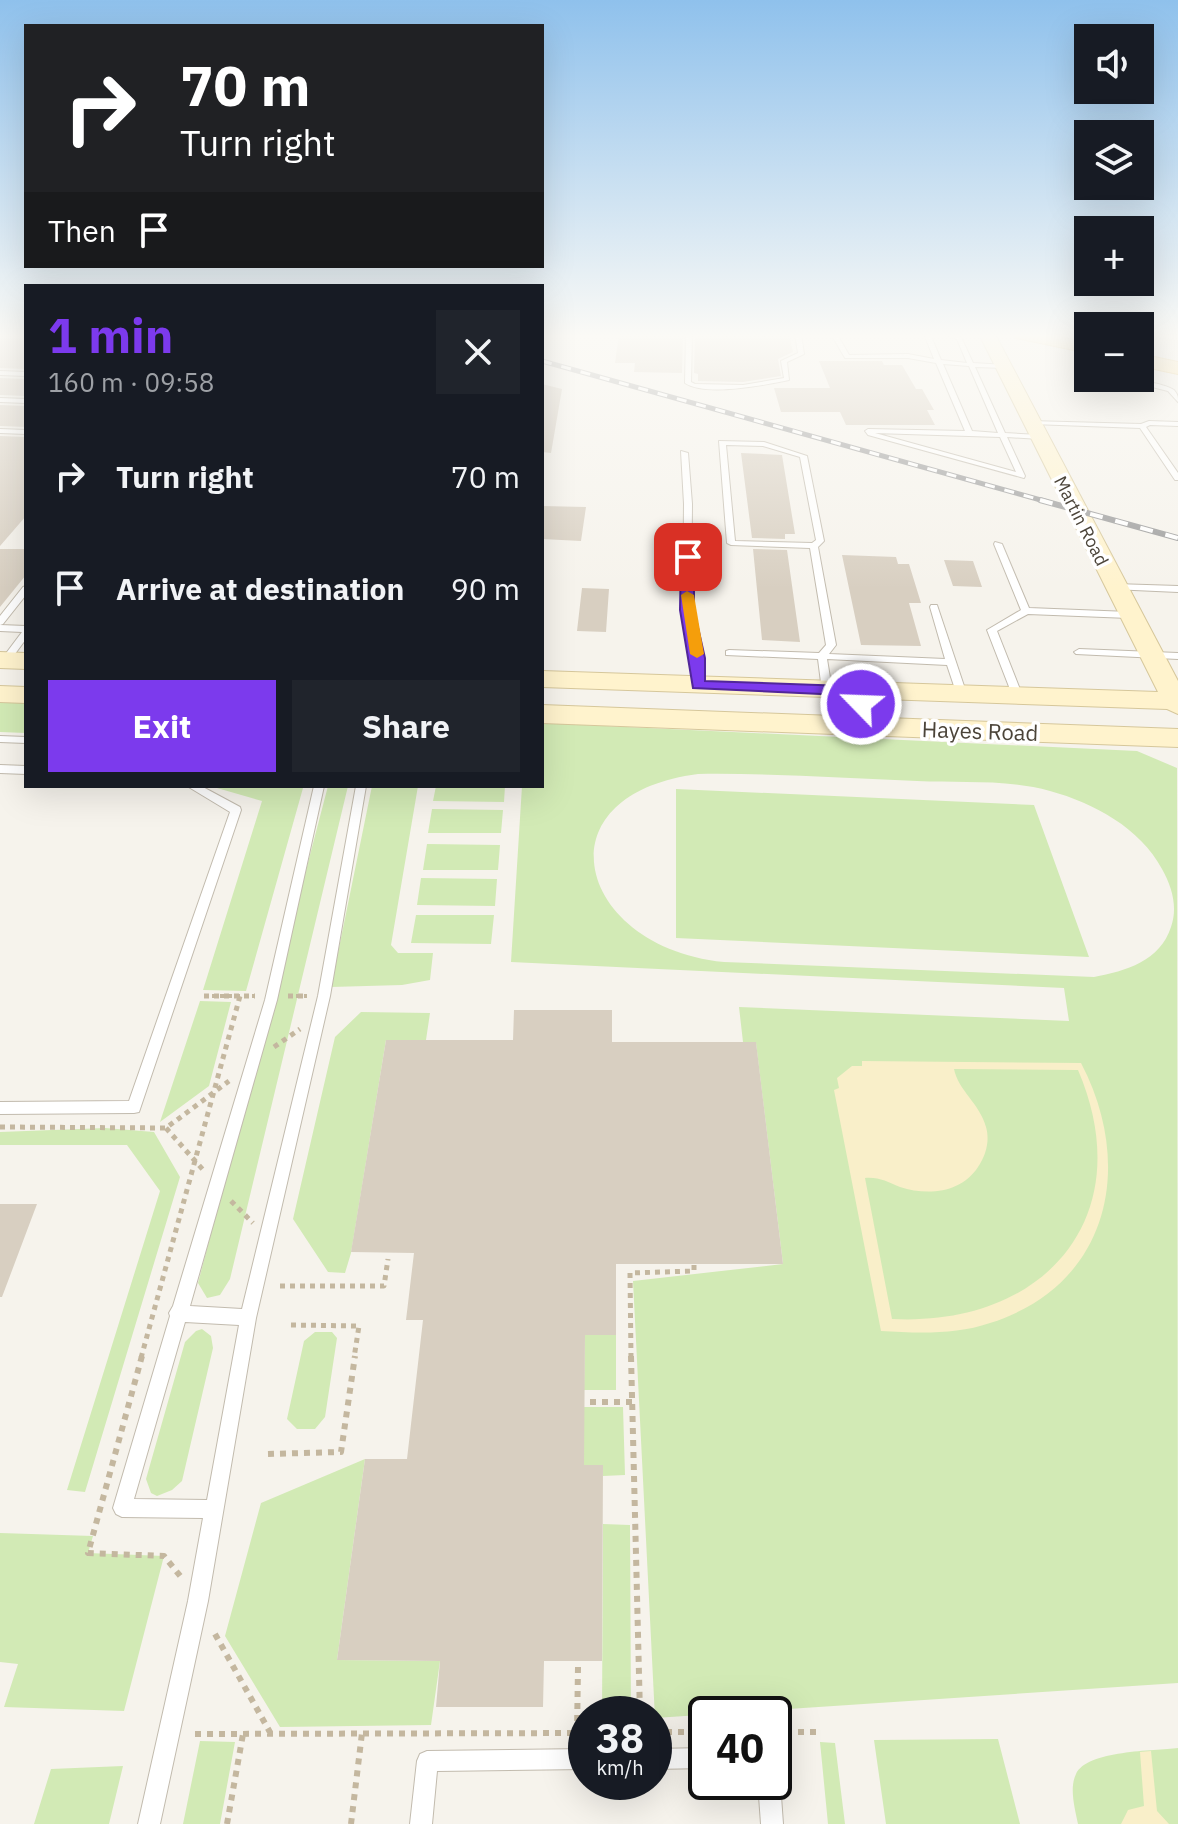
<!DOCTYPE html>
<html lang="en">
<head>
<meta charset="utf-8">
<style>
	body { margin:0; font-family:"IBM Plex Sans",sans-serif; background:#20242c; color:#f1f3f6; height:100vh; display:flex; flex-direction:column; font-size:30px; white-space:nowrap }
	* { box-sizing:border-box; margin:0 }
	p { font-size:26px; color:#9ea1a6 }
	.icon { flex:none; width:44px; height:44px; fill:none; stroke:currentColor; stroke-width:2; stroke-linecap:round; stroke-linejoin:round }
	.map { position:relative; flex:1; overflow:hidden }
	.drawer { position:absolute; left:24px; top:284px; width:520px; height:504px; display:flex; flex-direction:column; background:#171b24; border-radius:0px; box-shadow:0 8px 32px #0002 }
	.drawer>* { flex:none }
	.guide { position:absolute; left:24px; top:24px; width:520px; height:244px; border-radius:0px; box-shadow:0 8px 32px #0002; background:#202124; color:#fff; overflow:hidden }
	.controls { position:absolute; left:1074px; top:24px; display:grid; gap:16px }
	.controls a { display:grid; place-items:center; width:80px; height:80px; border-radius:0px; background:#171b24; box-shadow:0 8px 32px #0002; font-size:40px }
	.speed { position:absolute; left:568px; top:1696px; display:flex; gap:16px; font-size:40px; font-weight:700; text-align:center }
	.speed>* { display:grid; place-content:center; width:104px; height:104px; border-radius:50%; background:#171b24; box-shadow:0 8px 32px #0002; line-height:1 }
	.speed small { font-size:20px; font-weight:400 }
	.speed .limit { border:4px solid #111; border-radius:12px; background:#fff; color:#111 }
	.pin { position:absolute; display:grid; place-items:center; width:68px; height:68px; color:#fff; margin:-34px; border-radius:16px; box-shadow:0 4px 12px #0006 }
	.me { position:absolute; width:88px; margin:-44px; rotate:294deg; stroke-linejoin:round; filter:drop-shadow(0 0 6px #0008) }
	.turn { display:flex; align-items:center; gap:28px; height:168px; padding:0 24px; font-size:36px }
	.turn .icon { width:104px; height:104px; stroke-width:2.5 }
	.turn b { display:block; font-size:56px; line-height:68px }
	.then { display:flex; align-items:center; height:76px; padding:0 24px; background:#0003; gap:16px; font-size:30px }
	.round { display:grid; place-items:center; flex:none; width:84px; height:84px; border-radius:0px; background:#20242c }
	.head { display:flex; align-items:center; justify-content:space-between; height:136px; padding:0 24px }
	h1 { font-size:48px; font-weight:700; line-height:60px; color:#7c3aed }
	.button { display:flex; gap:16px; margin-top:auto; padding:16px 24px }
	.button a { flex:1; height:92px; border-radius:0px; background:#7c3aed; color:#fff; font-size:32px; font-weight:700; line-height:92px; text-align:center }
	.button a+a { background:#20242c; color:#f1f3f6 }
	ul { padding:0; list-style:none }
	li { display:flex; align-items:center; gap:24px; height:112px; padding:0 24px }
	li div { flex:1 }
	li b { display:block; font-size:30px }
	li em { font-style:normal }
	.map>svg:first-child { display:block }
</style>
</head>
<body>
<div class="map">
<svg width="1178" height="1824" viewBox="0 0 1178 1824">
	<rect width="100%" height="100%" fill="#f6f3ec"/>
	<!-- green -->
	<path fill="#d2eab5" fill-rule="evenodd" d="M0,700L26,701V733L0,732Z
		M542,723L1137,751L1177,768L1178,1683L655,1718L633,1281L783,1264L756,1043L743,1042L739,1007L1069,1021L1064,988L511,962L522,786H542ZM698,774C771,773 844,778 917,781C960,783 1008,779 1050,791C1094,803 1140,828 1162,869C1172,887 1178,907 1171,927C1160,961 1126,971 1094,977L724,962C577,947 536,795 698,774Z
		M210,786L303,788L246,991L203,990L262,801Z
		M328,786H348L230,1279L220,1295L207,1298L198,1283Z
		M372,786H418L391,945L398,953H433L430,980L402,985L331,987Z
		M436,786H505L504,802L433,801Z
		M676,789L1034,805L1089,957L676,938Z
		M432,809L503,810L501,833H428Z
		M427,844L500,845L498,870H423Z
		M421,878L497,879L495,906L417,905Z
		M416,915H494L491,944L411,943Z
		M200,1001L231,1002L209,1086L160,1122Z
		M361,1012L430,1013L426,1040H386L351,1253L345,1273L328,1272L293,1219L335,1037Z
		M105,1128L154,1132L180,1177L85,1492L67,1490L160,1191L127,1145H0V1132Z
		M202,1329L211,1336L213,1348L182,1481L172,1490L157,1496L151,1493L146,1479L185,1342L196,1331Z
		M315,1332H332L337,1338L325,1417L315,1429H297L287,1419L304,1341Z
		M585,1335H616V1390H584Z
		M584,1407H623L625,1475L603,1476V1465H584Z
		M365,1459L337,1660L440,1661L431,1725L280,1727L225,1636L261,1503Z
		M603,1524L630,1525L631,1714H602Z
		M0,1533L93,1536L88,1553L164,1556L124,1711L4,1707L18,1664L0,1662Z
		M998,1739L1020,1824H886L874,1740Z
		M200,1741L235,1742L220,1824H183Z
		M820,1742L835,1743L845,1824H828Z
		M1178,1748V1824H1078C1075,1809 1069,1788 1076,1774C1087,1750 1154,1751 1178,1748Z
		M123,1766L109,1824H34L51,1769Z"/>
	<!-- sand -->
	<path fill="#f9efc9" fill-rule="evenodd" d="M862,1061L1081,1063C1135,1166 1110,1285 990,1323C955,1335 917,1333 881,1331L834,1090L839,1088L837,1078L852,1066H862ZM954,1069L1078,1070C1141,1217 1044,1327 892,1319L865,1178C880,1177 887,1182 900,1187C928,1196 961,1193 978,1167C986,1155 990,1141 986,1127C980,1104 958,1090 954,1069Z
		M1151,1751L1157,1811L1169,1824H1121L1128,1810L1144,1806L1140,1752Z"/>
	<!-- building -->
	<path fill="#d8cfc1" d="M0,334H26V369L0,368Z
		M619,334H683L682,373L634,372L635,363H615Z
		M695,334H789L793,352L778,359L781,376L743,382L698,381V374L694,373Z
		M819,361H882L884,365H902L916,389H922L934,410H927L935,425H846L840,412H781L774,388H830Z
		M0,378L26,379V396L0,395Z
		M542,384L562,389L551,453L542,452Z
		M0,405L26,406V427L0,426Z
		M0,436L26,437V516L0,546Z
		M741,453L782,455L795,534H785V539L752,538Z
		M542,506L586,507L581,541L542,539Z
		M0,549H26V575L0,607Z
		M753,549L787,550L800,642L762,640Z
		M842,555L896,557L898,564H909L921,603H909L921,646L861,645Z
		M944,560L973,561L982,587L953,586Z
		M582,588L609,589L606,632L577,631Z
		M514,1010H612V1042H756L783,1264H616V1335H585L584,1465H603L602,1661H544L543,1707H436L440,1661L337,1660L365,1459H407L423,1320H406L414,1253L351,1252L386,1040H513Z
		M0,1204H37L2,1297H0Z"/>
	<g fill="none" stroke-linecap="round" stroke-linejoin="round">
		<defs>
			<path id="lane" d="M686,334H692L691,382L695,384L743,385L784,378L781,361L798,353L795,334H801L804,354L787,362L789,380C765,385 706,397 685,383Z
				M831,334H837L849,355L908,354L934,359L924,334H930L941,360L967,363L957,339L944,334H952L961,337L973,363L1006,365V367L1004,368L975,367L1005,433L1040,435L1044,437L1040,439L1007,437L1025,476L1024,478L868,435L865,431L868,429L965,431L936,363L908,358H845ZM943,364L969,366L998,433L972,431ZM875,433L1000,437L1016,472Z
				M0,371L26,372V376L0,375Z
				M1116,378C1128,378 1164,383 1174,390C1178,395 1178,396 1178,402L1168,391Z
				M0,398L26,399V403L0,402Z
				M1030,421L1141,424L1149,421L1178,422V426L1150,425L1146,427L1178,473V480H1175L1140,428L1032,424L1029,422Z
				M0,429L26,430V434L0,433Z
				M719,441L764,442L807,456L824,541L818,547L836,645L829,654L945,659L930,607L931,605H937L967,695L965,697H959L957,695L947,665L827,659L832,690L827,693L822,690L818,659L726,655V651L729,650L819,653L826,645L810,548L731,545L727,543ZM726,445L763,446L800,457L816,540L812,543L735,541Z
				M681,451L688,453L692,504L691,610L703,658V685L698,688L693,685V658L683,610L684,504Z
				M995,542L1002,544L1029,608L1129,612L1133,615L1129,618L1028,614L997,631L1023,697L1018,700L1013,697L987,630L1021,610L994,544Z
				M1115,584L1178,586V592L1112,589V585Z
				M26,586V595L3,624L0,625V616L23,587Z
				M0,625L26,626V639L9,662L6,663L1,660L22,632L0,631Z
				M1079,649L1178,653V659L1076,654L1074,652Z
				M0,736L26,737V743L0,742Z
				M0,765L26,766V774L0,773Z
				M187,786H201L240,807L241,810L139,1112L134,1113L0,1114V1102L129,1101L230,812Z
				M314,786H324L277,1000L190,1306L242,1309L318,996L356,786H366L330,996L256,1318L208,1601L160,1824H138L188,1601L203,1518L122,1517L116,1514L113,1508L170,1316L169,1313L173,1306L265,1000ZM185,1322L239,1325L207,1500L134,1499Z
				M706,1748V1768L654,1769V1749Z
				M586,1749V1769L437,1771L432,1824H410L417,1761L420,1754L427,1751Z
				M774,1774L776,1775L780,1782L783,1824H761L758,1782H774Z"/>
			<path id="secondary" d="M979,334H995L1178,681V714L1167,709L542,687V671L1158,692Z
				M0,652L26,653V669L0,668Z
				M0,686L26,687V703L0,702Z
				M542,705L1178,729V747L542,723Z"/>
			<path id="primary" d="M1013,334H1047L1088,343V353L1016,338Z
				M1140,354L1178,362V374L1140,366Z"/>
		</defs>
		<!-- lane casing -->
		<use href="#lane" stroke="#c2bbae" stroke-width="2"/>
		<!-- secondary casing -->
		<use href="#secondary" stroke="#d6c79b" stroke-width="2"/>
		<!-- primary casing -->
		<use href="#primary" stroke="#e6c16a" stroke-width="2"/>
		<!-- path-far2 -->
		<path stroke="#c4b79f" stroke-width="4" stroke-dasharray="4 4" stroke-linecap="butt" d="M204,996H255
			M288,996H307"/>
		<!-- path-far1 -->
		<path stroke="#c4b79f" stroke-width="5" stroke-dasharray="5 5" stroke-linecap="butt" d="M204,996H255
			M288,996H307
			M274,1047L300,1029
			M0,1127L166,1128L229,1081
			M166,1128L204,1171
			M231,1201L253,1223
			M280,1286H384L388,1259
			M291,1325L359,1326L354,1358
			M141,1358L240,996
			M631,1358L630,1273L694,1271V1265"/>
		<!-- path -->
		<path stroke="#c4b79f" stroke-width="6" stroke-dasharray="6 6" stroke-linecap="butt" d="M142,1356L88,1553L164,1556L181,1577
			M631,1356L640,1714
			M590,1402H632
			M268,1454L341,1452L355,1356
			M215,1634L271,1734
			M654,1732H706
			M774,1732H818
			M577,1733L578,1667
			M195,1734L586,1733
			M227,1824L243,1734
			M351,1824L362,1733"/>
		<!-- lane -->
		<use href="#lane" fill="#fff" fill-rule="evenodd"/>
		<!-- secondary -->
		<use href="#secondary" fill="#fff3cd" fill-rule="evenodd"/>
		<!-- primary -->
		<use href="#primary" fill="#ffe39c" fill-rule="evenodd"/>
		<defs>
			<path id="rail-far1" d="M542,361L1048,502"/>
			<path id="rail" d="M1040,500L1178,538"/>
		</defs>
		<!-- rail-far1 casing -->
		<use href="#rail-far1" stroke="#9a9a9a" stroke-width="5"/>
		<!-- rail casing -->
		<use href="#rail" stroke="#9a9a9a" stroke-width="6"/>
		<!-- rail-far1 -->
		<use href="#rail-far1" stroke="#fff" stroke-width="3" stroke-dasharray="10" stroke-linecap="butt"/>
		<!-- rail -->
		<use href="#rail" stroke="#fff" stroke-width="4" stroke-dasharray="13" stroke-linecap="butt"/>
	</g>
	<!-- sky -->
	<linearGradient id="sky" x2="0" y2="1"><stop stop-color="#8fc1ec"/><stop offset="0.57" stop-color="#fbfaf6"/><stop offset="1" stop-color="#fbfaf6" stop-opacity="0"/></linearGradient>
	<rect width="1178" height="589" fill="url(#sky)"/>
	<!-- route -->
	<path fill="#7c3aed" stroke="#51269a" stroke-width="2" d="M688,553L694,557V610L705,658V681L846,686L866,701V708H855L842,695L693,688L680,610L681,557Z"/>
	<!-- slow -->
	<path fill="#f59e0b" d="M687,591L694,595L704,654L697,658L690,654L681,595Z"/>
	<g text-anchor="middle" stroke-width="7" stroke-linejoin="round" paint-order="stroke">
		<!-- far-street labels -->
		<g font-size="18" fill="#4b4439" stroke="#fff">
			<text transform="translate(1081 521) rotate(63)" y="6">Martin Road</text>
		</g>
		<!-- street labels -->
		<g font-size="22" fill="#4b4439" stroke="#fff">
			<text transform="translate(980 731) rotate(2)" y="8">Hayes Road</text>
		</g>
	</g>
</svg>
<div class="controls">
<a><svg class="icon" aria-label="sound" viewBox="0 0 24 24"><path d="M4 9h4l5-4v14l-5-4H4zM17 9q2 3 0 6"/></svg></a>
<a><svg class="icon" aria-label="layers" viewBox="0 0 24 24"><path d="M12 4l9 5-9 5-9-5zM3 14l9 5 9-5"/></svg></a>
<a>+</a>
<a>−</a>
</div>
<div class="speed"><div>38<small>km/h</small></div><div class="limit">40</div></div>
<div class="pin" style="left:688px;top:557px;background:#d93025"><svg class="icon" aria-label="arrive" viewBox="0 0 24 24"><path d="M6 21V4h12l-3 4 3 4H6"/></svg></div>
<svg class="me" style="left:861px;top:704px" viewBox="-20 -20 40 40"><circle r="17" fill="#7c3aed" stroke="#fff" stroke-width="3"/><path d="M0-11L8 9 0 5-8 9z" fill="#fff"/></svg>
<div class="guide">
<div class="turn"><svg class="icon" aria-label="right" viewBox="0 0 24 24"><path d="M7 20v-9h11M14 6l5 5-5 5"/></svg><div><b>70 m</b>Turn right</div></div>
<div class="then">Then<svg class="icon" aria-label="arrive" viewBox="0 0 24 24"><path d="M6 21V4h12l-3 4 3 4H6"/></svg></div>
</div>
<section class="drawer">
<div class="head"><div><h1>1 min</h1><p>160 m · 09:58</p></div><a class="round"><svg class="icon" aria-label="close" viewBox="0 0 24 24"><path d="M6 6l12 12M18 6L6 18"/></svg></a></div>
<ul>
<li><svg class="icon" aria-label="right" viewBox="0 0 24 24"><path d="M7 20v-9h11M14 6l5 5-5 5"/></svg><div><b>Turn right</b></div><em>70 m</em></li>
<li><svg class="icon" aria-label="arrive" viewBox="0 0 24 24"><path d="M6 21V4h12l-3 4 3 4H6"/></svg><div><b>Arrive at destination</b></div><em>90 m</em></li>
</ul>
<div class="button"><a>Exit</a><a>Share</a></div>
</section>
</div>
</body>
</html>
